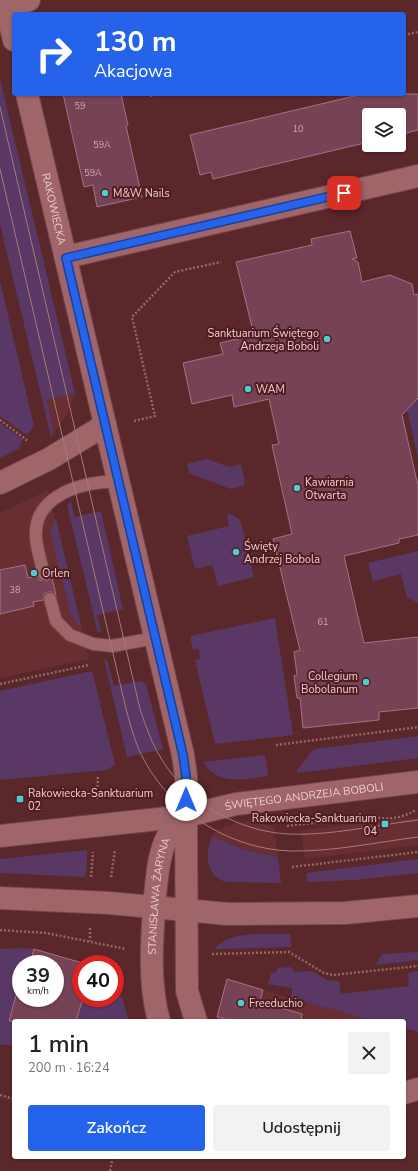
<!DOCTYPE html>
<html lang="pl">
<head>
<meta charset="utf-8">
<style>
	body { margin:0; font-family:"Nunito Sans",sans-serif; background:#f2f2f2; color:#222; height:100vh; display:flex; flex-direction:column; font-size:15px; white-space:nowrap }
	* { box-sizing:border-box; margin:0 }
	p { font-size:13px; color:#767676 }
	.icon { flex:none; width:22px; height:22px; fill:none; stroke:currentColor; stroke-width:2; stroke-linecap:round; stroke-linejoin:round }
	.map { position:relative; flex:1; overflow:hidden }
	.details { position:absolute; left:12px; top:1019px; width:394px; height:140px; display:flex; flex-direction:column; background:#fff; border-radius:4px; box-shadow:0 1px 3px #0004 }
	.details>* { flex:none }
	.hud { position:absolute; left:12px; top:12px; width:394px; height:84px; border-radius:4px; box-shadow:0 1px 3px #0004; background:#2563eb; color:#fff; overflow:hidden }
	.controls { position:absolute; left:362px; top:108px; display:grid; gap:8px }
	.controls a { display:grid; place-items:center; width:44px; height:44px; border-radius:4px; background:#fff; box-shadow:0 1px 3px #0004; font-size:20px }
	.speed { position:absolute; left:12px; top:955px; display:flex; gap:8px; font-size:20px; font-weight:700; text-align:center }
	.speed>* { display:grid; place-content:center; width:52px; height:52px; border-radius:50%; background:#fff; box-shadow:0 1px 3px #0004; line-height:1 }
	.speed small { font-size:10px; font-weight:400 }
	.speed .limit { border:6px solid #d22; background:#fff; color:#111 }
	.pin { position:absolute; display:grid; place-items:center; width:34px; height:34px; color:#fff; margin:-17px; border-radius:8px; box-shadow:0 2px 6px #0006 }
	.me { position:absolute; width:44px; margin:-22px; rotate:0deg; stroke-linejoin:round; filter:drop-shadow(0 0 3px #0008) }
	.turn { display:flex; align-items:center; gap:14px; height:84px; padding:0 16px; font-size:18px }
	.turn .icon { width:52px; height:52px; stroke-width:2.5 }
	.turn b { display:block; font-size:28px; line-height:34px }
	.round { display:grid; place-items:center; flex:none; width:42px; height:42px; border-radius:4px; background:#f2f2f2 }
	.summary { display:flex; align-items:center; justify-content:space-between; height:68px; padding:0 16px }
	h1 { font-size:24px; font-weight:600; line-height:30px }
	.action { display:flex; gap:8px; margin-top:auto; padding:8px 16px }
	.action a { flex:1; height:46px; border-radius:4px; background:#2563eb; color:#fff; font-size:16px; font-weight:600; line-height:46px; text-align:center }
	.action a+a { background:#f2f2f2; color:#222 }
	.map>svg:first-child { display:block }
</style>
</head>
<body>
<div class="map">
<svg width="418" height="1171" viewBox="0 0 418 1171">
	<rect width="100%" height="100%" fill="#5a272b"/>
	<!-- built -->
	<path fill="#692e32" d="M75,393L67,415L54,432L47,400Z
		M48,490L89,659L0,678V513Z
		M418,817V845L305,859L301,830Z
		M247,821H253L274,827L278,857L244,850L212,836L216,831L225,827Z
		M227,979L291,998L375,1021H219L217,1017Z"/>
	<!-- green -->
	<path fill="#5a3866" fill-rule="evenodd" d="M0,79L75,393L47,400L54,432L51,437L0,224Z
		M0,281L34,426L27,435L0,416Z
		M418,398V458L405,401Z
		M0,423L22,439L20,448L0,458Z
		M207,459L229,467L241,464L245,485L231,489L189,473L187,464Z
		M71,502L75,517L101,511L123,609L97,615L101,632L97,631L96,625L67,505Z
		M231,514L239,519L241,523L254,577L218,586L212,565L195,569L187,536L229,526L227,515Z
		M56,519L80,621L81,626L77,624L70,612L50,530Z
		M418,551V603L407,597L401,574L373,581L368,563Z
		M275,618L293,735L215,744L195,660L200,659L199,649L193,650L190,636Z
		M104,659L107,660L114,686L140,681L146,684L163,749L127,757Z
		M92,671L115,764L107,770L0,780V691Z
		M418,736V758L297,773L298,769L314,749Z
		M265,755L268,776C245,779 218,786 204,763V762Z
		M212,836L244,850L278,857L281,883L226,882C205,875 205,854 212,836Z
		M87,850V863L85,877L0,873V859Z
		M418,859V873L356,880L307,882L306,873Z
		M290,934L291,947L214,949C233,929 264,935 290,934Z
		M22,948L35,949L86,964H81V998H115V975L129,1021H14V1045H0V949ZM21,964H55V998H21Z
		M418,952V960L376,965L382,954Z
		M291,967L294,972L312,971L327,980L339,981L341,994L409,986L408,973L418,971V1032L404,1028V1021H375L291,998L292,988L268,984L271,972L275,973L278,968Z"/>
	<!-- building -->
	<path fill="#764356" stroke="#a87083" d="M63,94H121L128,125L126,126L142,197L97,207L93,185L84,187Z
		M363,94H418V130L399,135V115H369V142L213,179L211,172L200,175L190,135Z
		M350,231L357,258L352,259L358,262L362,282L390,275L412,284L414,295L418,294V398L402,415L418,486V535L399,539V543L344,556L364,643L418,637V708L379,712V720L303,728L300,698H297L294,676L297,675L294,652L300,650L273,539L292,534L272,445L279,444L269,399L234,407L232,395L192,404L183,363L223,354L220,343L254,335L236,262L312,245L311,239Z
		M25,565L28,578L37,576L39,580L46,581L50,579L51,574L56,595L52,592H48L44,594L43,600L33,602L34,606L0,614V570Z
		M34,949L86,964H81V998H83L76,1021H9L19,985H21V998H55V964H30Z
		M227,979L263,990L260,1002L302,1014L301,1021H232L217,1017Z"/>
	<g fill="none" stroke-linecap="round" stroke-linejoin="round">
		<defs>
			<path id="lane" d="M44,574C41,563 37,550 36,538C32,495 85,480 118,482
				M50,599L56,621L70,635L93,644L112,646L155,638"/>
			<g id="street">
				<path d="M6,6L29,0"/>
				<path d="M66,257L418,176"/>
				<path d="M0,483L49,459L105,425"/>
				<path d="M186,816L187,991L196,1021"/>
				<path id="s1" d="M159,1021C148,980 152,938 155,896C157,878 158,859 165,842C169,831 177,824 186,816"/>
				<path d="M404,1093L418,1089"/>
			</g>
			<g id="secondary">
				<path d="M4,0L14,40"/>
				<path id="s2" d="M27,94L183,755L186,776V816"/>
				<path id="s3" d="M0,836L186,816L236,804L418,782"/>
				<path d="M0,898L109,903L228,914L345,913L418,906"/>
			</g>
		</defs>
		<!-- lane casing -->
		<use href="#lane" stroke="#72464a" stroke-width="14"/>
		<!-- street casing -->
		<use href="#street" stroke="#72464a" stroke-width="24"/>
		<!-- secondary casing -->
		<use href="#secondary" stroke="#72464a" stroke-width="24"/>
		<!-- path -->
		<path stroke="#936769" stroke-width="2.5" stroke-dasharray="2 2" stroke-linecap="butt" d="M404,35L418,32
			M150,96L158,94
			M0,420L28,441
			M134,421L155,416L132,317L175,272L221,262
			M0,684L89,665
			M276,745L418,727
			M97,799L98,775
			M287,826L371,816C387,821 402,818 416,810
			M292,867L418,852
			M91,877L93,852
			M111,877L115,850
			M90,928V941
			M0,930L46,933L126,949
			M212,954L289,952L324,973L333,975L418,966
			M0,1095L14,1099
			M110,1171L113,1157"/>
		<!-- lane -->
		<use href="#lane" stroke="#9f6568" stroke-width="12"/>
		<!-- street -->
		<use href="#street" stroke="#9f6568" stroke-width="22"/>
		<!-- secondary -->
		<use href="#secondary" stroke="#9f6568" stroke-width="22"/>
		<!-- tram -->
		<path stroke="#a47a7c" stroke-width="1" d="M0,107L140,709C146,727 152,744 162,760C189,803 237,831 288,834C330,836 376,825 418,820
			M0,169L126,709C130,723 133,736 139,750C166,809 227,849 291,851C331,852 378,842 418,837"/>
	</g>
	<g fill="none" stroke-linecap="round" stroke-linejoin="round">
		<defs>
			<path id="route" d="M186,800V776L183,755L66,258L344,193"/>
		</defs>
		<!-- route casing -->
		<use href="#route" stroke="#184099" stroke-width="10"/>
		<!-- route -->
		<use href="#route" stroke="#2563eb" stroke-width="7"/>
	</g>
	<!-- markers -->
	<g fill="#52cdcf" stroke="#4e1c21" stroke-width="1.5">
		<circle cx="105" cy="193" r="4"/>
		<circle cx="327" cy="339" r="4"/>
		<circle cx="248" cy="389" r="4"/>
		<circle cx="297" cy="488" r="4"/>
		<circle cx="236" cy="552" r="4"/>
		<circle cx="34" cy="573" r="4"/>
		<circle cx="366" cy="682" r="4"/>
		<rect x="16" y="795" width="8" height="8" rx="2"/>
		<rect x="381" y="820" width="8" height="8" rx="2"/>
		<circle cx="241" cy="1003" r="4"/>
	</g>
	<g text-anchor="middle" stroke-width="4" stroke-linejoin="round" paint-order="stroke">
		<!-- number labels -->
		<g font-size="9" fill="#cfaaae">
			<text x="80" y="109">59</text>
			<text x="298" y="132">10</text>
			<text x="102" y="148">59A</text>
			<text x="93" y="176">59A</text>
			<text x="15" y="593">38</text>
			<text x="323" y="625">61</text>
		</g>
		<!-- poi labels -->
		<g font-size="11" fill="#edcccc" stroke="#4e1c21" text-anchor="start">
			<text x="113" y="197">M&amp;W Nails</text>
			<text x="319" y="337" text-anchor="end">Sanktuarium Świętego<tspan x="319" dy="13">Andrzeja Boboli</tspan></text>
			<text x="256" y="393">WAM</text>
			<text x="305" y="486">Kawiarnia<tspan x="305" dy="13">Otwarta</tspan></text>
			<text x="244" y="550">Święty<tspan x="244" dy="13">Andrzej Bobola</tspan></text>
			<text x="42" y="577">Orlen</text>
			<text x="358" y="680" text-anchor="end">Collegium<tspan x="358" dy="13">Bobolanum</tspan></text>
			<text x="28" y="797">Rakowiecka-Sanktuarium<tspan x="28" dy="13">02</tspan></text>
			<text x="377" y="822" text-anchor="end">Rakowiecka-Sanktuarium<tspan x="377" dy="13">04</tspan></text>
			<text x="249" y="1007">Freeduchio</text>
		</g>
		<!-- street labels -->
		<g font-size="11" fill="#edcccc" stroke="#4e1c21">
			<text dy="4" stroke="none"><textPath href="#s2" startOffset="118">RAKOWIECKA</textPath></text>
			<text dy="4" stroke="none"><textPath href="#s3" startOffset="307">ŚWIĘTEGO ANDRZEJA BOBOLI</textPath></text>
			<text dy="4" stroke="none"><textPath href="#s1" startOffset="126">STANISŁAWA ŻARYNA</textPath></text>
		</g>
	</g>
</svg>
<div class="controls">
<a><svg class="icon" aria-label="layers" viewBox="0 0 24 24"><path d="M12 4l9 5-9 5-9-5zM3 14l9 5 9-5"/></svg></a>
</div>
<div class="speed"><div>39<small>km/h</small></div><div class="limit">40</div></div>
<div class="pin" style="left:344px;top:193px;background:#d93025"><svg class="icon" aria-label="arrive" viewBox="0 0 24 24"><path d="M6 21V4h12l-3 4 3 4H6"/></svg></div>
<svg class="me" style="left:186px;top:800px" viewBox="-20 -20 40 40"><circle r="19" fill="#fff"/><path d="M0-13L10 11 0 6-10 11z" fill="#2563eb"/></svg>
<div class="hud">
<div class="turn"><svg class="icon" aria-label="right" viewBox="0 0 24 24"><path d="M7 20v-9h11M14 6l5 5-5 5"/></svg><div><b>130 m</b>Akacjowa</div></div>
</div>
<section class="details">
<div class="summary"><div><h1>1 min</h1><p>200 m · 16:24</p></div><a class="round"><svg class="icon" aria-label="close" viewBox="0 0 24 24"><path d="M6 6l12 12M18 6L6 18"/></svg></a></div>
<div class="action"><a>Zakończ</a><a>Udostępnij</a></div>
</section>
</div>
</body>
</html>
